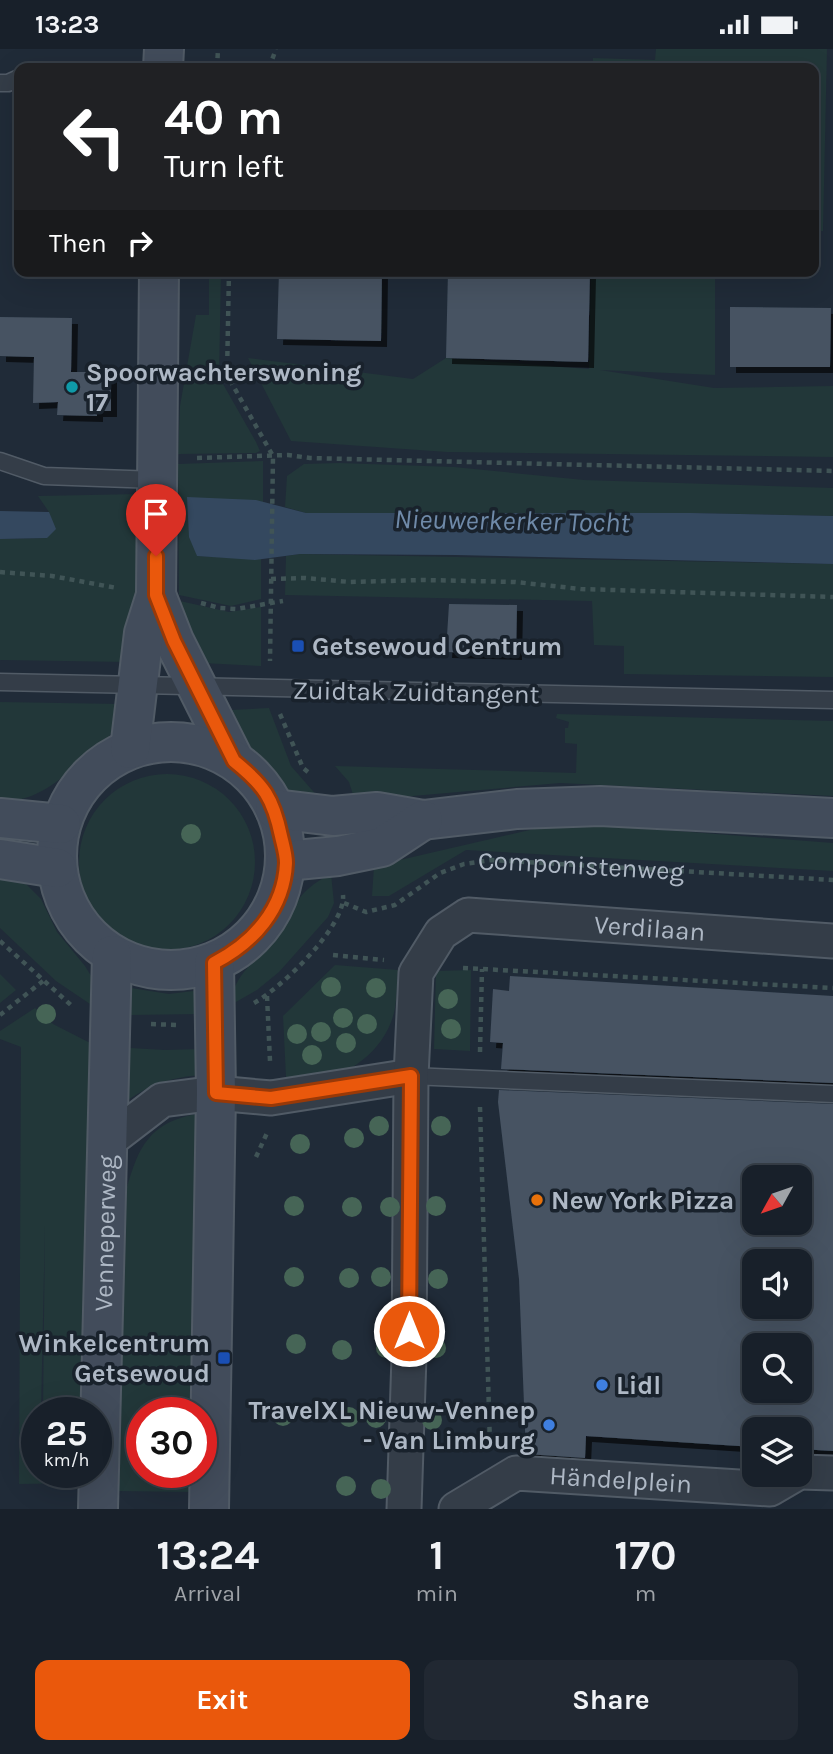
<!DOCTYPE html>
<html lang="en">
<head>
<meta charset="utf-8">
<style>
	body { margin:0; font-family:Karla,sans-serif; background:#212832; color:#f1f3f6; height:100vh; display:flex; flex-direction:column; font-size:26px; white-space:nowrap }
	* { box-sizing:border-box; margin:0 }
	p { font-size:23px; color:#9fa3a8 }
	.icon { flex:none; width:38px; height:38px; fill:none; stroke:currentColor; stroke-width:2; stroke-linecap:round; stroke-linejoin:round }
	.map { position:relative; height:1460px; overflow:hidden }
	.panel { display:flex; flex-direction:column; background:#18202a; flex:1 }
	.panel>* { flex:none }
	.guide { position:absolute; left:14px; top:14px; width:805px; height:214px; border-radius:14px; box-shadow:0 7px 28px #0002,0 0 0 2px #363e47; background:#202124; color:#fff; overflow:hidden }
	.needle { width:46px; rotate:230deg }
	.controls { position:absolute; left:742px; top:1116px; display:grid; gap:14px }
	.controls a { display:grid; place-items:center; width:70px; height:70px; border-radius:14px; background:#18202a; box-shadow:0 7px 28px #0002,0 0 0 2px #363e47; font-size:35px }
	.speed { position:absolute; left:21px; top:1348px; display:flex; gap:14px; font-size:35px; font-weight:700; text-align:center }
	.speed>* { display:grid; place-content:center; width:91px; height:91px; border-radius:50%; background:#18202a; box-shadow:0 7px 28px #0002,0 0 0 2px #363e47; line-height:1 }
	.speed small { font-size:18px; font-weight:400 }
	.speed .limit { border:10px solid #d22; background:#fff; color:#111 }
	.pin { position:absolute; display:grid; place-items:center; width:60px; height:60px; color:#fff; margin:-72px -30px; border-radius:50% 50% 50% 0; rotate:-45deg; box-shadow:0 0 7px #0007 }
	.pin .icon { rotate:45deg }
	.me { position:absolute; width:77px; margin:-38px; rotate:0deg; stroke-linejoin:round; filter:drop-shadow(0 0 5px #0008) }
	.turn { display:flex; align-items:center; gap:24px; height:147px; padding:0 35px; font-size:32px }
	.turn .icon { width:91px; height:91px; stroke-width:2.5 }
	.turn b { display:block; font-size:49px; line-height:60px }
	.then { display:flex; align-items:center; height:66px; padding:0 35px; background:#0003; gap:14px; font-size:26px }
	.eta { display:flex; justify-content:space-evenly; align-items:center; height:119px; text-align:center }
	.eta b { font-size:42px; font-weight:700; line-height:49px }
	.cta { display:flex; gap:14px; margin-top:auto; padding:14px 35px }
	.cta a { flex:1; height:80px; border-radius:14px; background:#ea580c; color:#fff; font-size:28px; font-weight:700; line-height:80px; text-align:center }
	.cta a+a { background:#212832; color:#f1f3f6 }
	.status { display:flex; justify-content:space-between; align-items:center; height:49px; padding:0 35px; background:#18202a; direction:ltr }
	.status svg { height:19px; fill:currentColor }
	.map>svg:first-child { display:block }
</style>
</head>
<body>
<div class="status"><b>13:23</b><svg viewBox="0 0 49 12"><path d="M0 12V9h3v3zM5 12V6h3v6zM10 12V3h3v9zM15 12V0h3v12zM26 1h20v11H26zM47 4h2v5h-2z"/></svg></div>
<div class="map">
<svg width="833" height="1460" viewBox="0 0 833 1460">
	<defs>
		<filter id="shadow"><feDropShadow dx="6" dy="6" stdDeviation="0" flood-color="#0009"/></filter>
	</defs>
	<rect width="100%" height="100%" fill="#202b38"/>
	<!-- green -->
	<path fill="#223739" d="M656,0H827L823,182H814V19H593V9L655,11Z
		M591,222H715V326L600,321L714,339L833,337V408L447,403L291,392L248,309L413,330L446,309L589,320Z
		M209,225H221L219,328L256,393L260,402L256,404L178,405L180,357L196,266H209Z
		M263,412V453L187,449L197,507L261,510V550L231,557L179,546L178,415Z
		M339,414L454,418L584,431L833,439V467L691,464H306L285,458L287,427L304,415Z
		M140,445L137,552L127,613L0,611V490L47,489L49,463L38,447Z
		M300,505L833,515V628L624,625V597L594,596L592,552L285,546L286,507Z
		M180,552L229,563L261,558V617L202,614L181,562Z
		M0,653L121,655C118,665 116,677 110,686C101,698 88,707 77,716C53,737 33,752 0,753Z
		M269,659L291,717L319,749C308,747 290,746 281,740C263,728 242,681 231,661Z
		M557,665L833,672V747L560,734L355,752L349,733L335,717L576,724L577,695L565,694V679H568L569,673L556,669Z
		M79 813a88 88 0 1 1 176 0a88 88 0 1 1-176 0Z
		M547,777H613L833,794V822L466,801L389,847H372L374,817Z
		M0,821L21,830L41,850L57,883L85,917L93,930V957L56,932L0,879Z
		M331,825L334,854L328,868L279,923L257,941L229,957C237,920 253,917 274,890C296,860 293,844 331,825Z
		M335,916L398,921C397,934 397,947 395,959C388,998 351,1028 313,1031C304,1031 295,1029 286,1028L283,967Z
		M471,921L470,1002L434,1000L436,922Z
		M0,925L16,941L0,954Z
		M131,939L169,945L201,941V965L130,966Z
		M35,959L53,975L100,999L87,1363H43L45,1175L41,1363H37V1423H85V1434L19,1435L21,998L0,990V982Z
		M130,999L165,1001L202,1000V1026C172,1028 146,1036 122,1056Z
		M201,1064L195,1363H142V1423H194V1443L115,1442L125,1146C138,1098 148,1073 201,1064Z"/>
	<!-- water -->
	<path fill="#34485f" d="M187,448L256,451L306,464H691L833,467V515L455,506L300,505L255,511L197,507L189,488Z
		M0,462L49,463L56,480L47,489L0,490Z"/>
	<!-- building -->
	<path fill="#465362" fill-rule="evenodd" filter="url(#shadow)" d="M279,222H382L381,292L277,290Z
		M448,222H590L588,313L446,309Z
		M730,258L831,259L830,318H730Z
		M0,268L72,269L71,323H111V362H97V367L57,366L58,353L33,354L34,308L0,307Z
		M449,555L517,556L516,605L446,603Z
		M510,927L833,947V1034L501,1020L503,994L490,993L493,940L509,942Z
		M499,1041L833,1055V1402L800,1400V1381H754V1398L586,1387L585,1409L526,1405L519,1230L498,1053ZM754,1129H800V1174H754ZM754,1213H800V1258H754ZM754,1297H800V1342H754Z"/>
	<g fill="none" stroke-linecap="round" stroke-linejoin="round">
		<defs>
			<path id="lane" d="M0,34H8L19,29
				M0,412L44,427L157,431
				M0,633L833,651
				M411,1027L833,1045"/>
			<g id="street">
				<path d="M106,1094L162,1051L216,1044L271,1049L411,1027"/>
				<path d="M800,1423L833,1424"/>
				<path id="s2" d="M404,1460L409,1307L411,1027L416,924L441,884L468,866L833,892"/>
				<path id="s3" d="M456,1460L516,1424L770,1440L794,1426"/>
			</g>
			<g id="secondary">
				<path d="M163,19L164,0"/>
				<path d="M156,546L174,592L234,711"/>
				<circle cx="171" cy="807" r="114"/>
				<path d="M130,700L144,584L156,546L159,222"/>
				<path d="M275,760L333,767L377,763L423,771L517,760L600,757L833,769"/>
				<path d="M0,769L61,775"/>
				<path d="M0,810L57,819"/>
				<path d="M286,812L338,807L382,798L423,771"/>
				<path id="s4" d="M98,1460L112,906"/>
				<path d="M209,1460L216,1044L214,914"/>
			</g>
		</defs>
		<!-- lane casing -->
		<use href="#lane" stroke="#515b66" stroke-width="19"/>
		<!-- street casing -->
		<use href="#street" stroke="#515b66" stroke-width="37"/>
		<!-- secondary casing -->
		<use href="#secondary" stroke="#515b66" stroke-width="42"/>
		<!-- path -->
		<g stroke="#405456" stroke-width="4.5" stroke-dasharray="5 5" stroke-linecap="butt">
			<path d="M217,19L218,0"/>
			<path d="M269,19L276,0"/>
			<path d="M229,222L227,326L273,407L270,612"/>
			<path d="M197,409L288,406L310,409L833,422"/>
			<path d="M0,523L52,527L117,539"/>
			<path d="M271,530L305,529L350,533L424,531L515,533L581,540L833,548"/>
			<path d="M201,554L220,559L236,560L283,552"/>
			<path d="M280,665L303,719L308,723"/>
			<path id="s1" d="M344,854L366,863L395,856L440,824L464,815L492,811L833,831"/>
			<path d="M0,892L72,957"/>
			<path d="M333,906L384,911"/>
			<path d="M463,919L833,939"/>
			<path d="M267,947L270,1012"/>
			<path d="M254,954C281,939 346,877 343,846"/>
			<path d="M0,966L43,932"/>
			<path d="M151,975L177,976"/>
			<path d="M480,1003L482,920"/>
			<path d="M480,1058L490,1396"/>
			<path d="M256,1108L267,1084"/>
		</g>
		<!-- lane -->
		<use href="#lane" stroke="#343d48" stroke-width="16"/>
		<!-- street -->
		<use href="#street" stroke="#343d48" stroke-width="33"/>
		<!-- secondary -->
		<use href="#secondary" stroke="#424c5b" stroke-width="38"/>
	</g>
	<!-- trees -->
	<g fill="#466556">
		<circle cx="191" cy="785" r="10"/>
		<circle cx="331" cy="938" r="10"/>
		<circle cx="376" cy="939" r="10"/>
		<circle cx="448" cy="950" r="10"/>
		<circle cx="46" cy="965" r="10"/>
		<circle cx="343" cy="969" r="10"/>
		<circle cx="367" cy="975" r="10"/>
		<circle cx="451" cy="980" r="10"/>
		<circle cx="321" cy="983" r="10"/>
		<circle cx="297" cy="985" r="10"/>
		<circle cx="346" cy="994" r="10"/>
		<circle cx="312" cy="1006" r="10"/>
		<circle cx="379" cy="1077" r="10"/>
		<circle cx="441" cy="1077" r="10"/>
		<circle cx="354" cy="1089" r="10"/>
		<circle cx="300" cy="1095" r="10"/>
		<circle cx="294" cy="1157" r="10"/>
		<circle cx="436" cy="1157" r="10"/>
		<circle cx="352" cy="1158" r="10"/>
		<circle cx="390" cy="1158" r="10"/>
		<circle cx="294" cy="1228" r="10"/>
		<circle cx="381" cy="1228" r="10"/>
		<circle cx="349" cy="1229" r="10"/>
		<circle cx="438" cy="1230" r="10"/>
		<circle cx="296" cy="1295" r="10"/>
		<circle cx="386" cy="1299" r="10"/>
		<circle cx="436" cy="1299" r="10"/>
		<circle cx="342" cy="1301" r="10"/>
		<circle cx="283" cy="1367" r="10"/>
		<circle cx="349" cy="1368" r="10"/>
		<circle cx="376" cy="1369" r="10"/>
		<circle cx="432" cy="1371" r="10"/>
		<circle cx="346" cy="1437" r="10"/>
		<circle cx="381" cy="1440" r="10"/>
	</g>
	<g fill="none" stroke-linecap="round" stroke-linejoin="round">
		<defs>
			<path id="route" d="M156,507V546L174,592L234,712C264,736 273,749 281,787C283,796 286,805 286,814C284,860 253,894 214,914L216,1044L271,1049L411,1027L409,1282"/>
		</defs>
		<!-- route casing -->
		<use href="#route" stroke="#983908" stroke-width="18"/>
		<!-- route -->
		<use href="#route" stroke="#ea580c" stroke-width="12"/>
	</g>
	<!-- markers -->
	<circle fill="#0f9aa8" stroke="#19222c" stroke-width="2.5" cx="72" cy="338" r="7"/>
	<g fill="#1a4fb4" stroke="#19222c" stroke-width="2.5">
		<rect x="291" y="590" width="14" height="14" rx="3.5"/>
		<rect x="217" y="1302" width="14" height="14" rx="3.5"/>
	</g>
	<circle fill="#e8710a" stroke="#19222c" stroke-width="2.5" cx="537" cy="1151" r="7"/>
	<g fill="#3f7fe0" stroke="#19222c" stroke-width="2.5">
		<circle cx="602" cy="1336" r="7"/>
		<circle cx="549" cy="1376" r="7"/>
	</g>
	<g text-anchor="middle" stroke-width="7" stroke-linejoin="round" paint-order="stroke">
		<!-- poi labels -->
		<g font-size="26" font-weight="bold" fill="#aeb8c5" stroke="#19222c" text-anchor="start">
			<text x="86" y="332">Spoorwachterswoning<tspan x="86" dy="30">17</tspan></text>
			<text x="312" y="606">Getsewoud Centrum</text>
			<text x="551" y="1160">New York Pizza</text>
			<text x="210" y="1303" text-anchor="end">Winkelcentrum<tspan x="210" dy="30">Getsewoud</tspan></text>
			<text x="616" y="1345">Lidl</text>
			<text x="535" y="1370" text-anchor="end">TravelXL Nieuw-Vennep<tspan x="535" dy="30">- Van Limburg</tspan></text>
		</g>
		<!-- street labels -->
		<g font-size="26" fill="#aeb8c5" stroke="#19222c">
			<text transform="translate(416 643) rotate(1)" y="9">Zuidtak Zuidtangent</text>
			<text dy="9" stroke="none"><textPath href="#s1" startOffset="252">Componistenweg</textPath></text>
			<text dy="9" stroke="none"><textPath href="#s2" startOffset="798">Verdilaan</textPath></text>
			<text dy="9" stroke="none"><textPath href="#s4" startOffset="276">Venneperweg</textPath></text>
			<text dy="9" stroke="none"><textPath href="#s3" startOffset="175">Händelplein</textPath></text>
		</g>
		<!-- water labels -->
		<g font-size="28" font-style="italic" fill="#6f8aa9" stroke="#19222c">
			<text transform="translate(512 471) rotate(1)" y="10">Nieuwerkerker Tocht</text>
		</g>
	</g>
</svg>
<div class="controls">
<a><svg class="needle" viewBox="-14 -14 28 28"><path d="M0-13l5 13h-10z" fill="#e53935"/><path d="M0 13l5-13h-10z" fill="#9fa3a8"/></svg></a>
<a><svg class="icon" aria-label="sound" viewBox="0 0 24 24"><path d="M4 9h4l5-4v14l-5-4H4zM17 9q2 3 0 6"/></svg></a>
<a><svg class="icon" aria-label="search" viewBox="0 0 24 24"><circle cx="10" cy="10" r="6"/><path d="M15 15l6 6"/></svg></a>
<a><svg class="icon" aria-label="layers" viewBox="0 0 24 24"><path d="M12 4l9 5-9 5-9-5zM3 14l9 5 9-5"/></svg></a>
</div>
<div class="speed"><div>25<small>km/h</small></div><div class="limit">30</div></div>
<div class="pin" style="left:156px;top:507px;background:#d93025"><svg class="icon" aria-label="arrive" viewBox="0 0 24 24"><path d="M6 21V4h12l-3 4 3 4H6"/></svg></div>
<svg class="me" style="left:409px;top:1282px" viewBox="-20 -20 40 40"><circle r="17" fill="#ea580c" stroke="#fff" stroke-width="3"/><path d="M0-11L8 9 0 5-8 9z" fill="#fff"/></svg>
<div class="guide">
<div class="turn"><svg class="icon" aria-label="left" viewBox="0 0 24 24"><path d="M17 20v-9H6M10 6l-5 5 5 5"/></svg><div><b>40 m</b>Turn left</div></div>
<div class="then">Then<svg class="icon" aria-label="right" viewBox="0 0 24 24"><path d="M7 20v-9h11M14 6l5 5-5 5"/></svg></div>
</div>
</div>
<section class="panel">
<div class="eta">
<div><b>13:24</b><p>Arrival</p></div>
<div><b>1</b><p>min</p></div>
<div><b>170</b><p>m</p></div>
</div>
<div class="cta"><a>Exit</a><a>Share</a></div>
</section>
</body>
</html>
